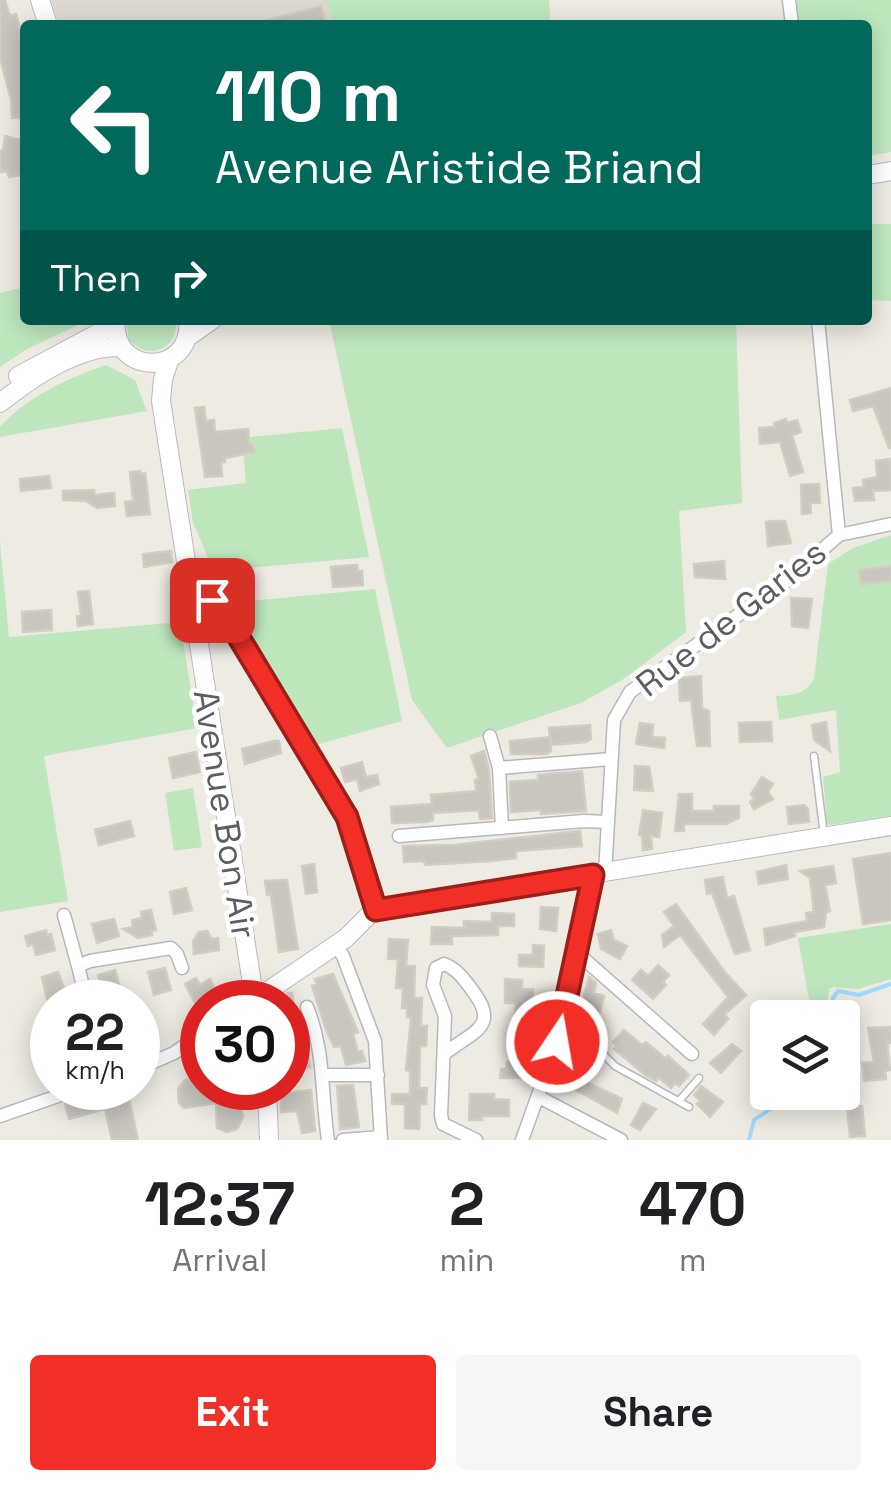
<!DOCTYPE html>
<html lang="en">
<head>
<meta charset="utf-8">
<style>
	body { margin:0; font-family:"Space Grotesk",sans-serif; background:#f6f6f6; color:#202124; height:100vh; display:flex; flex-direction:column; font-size:38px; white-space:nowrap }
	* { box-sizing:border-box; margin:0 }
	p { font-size:32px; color:#757577 }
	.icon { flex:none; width:55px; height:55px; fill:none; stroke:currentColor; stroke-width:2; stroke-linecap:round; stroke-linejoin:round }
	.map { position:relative; height:1140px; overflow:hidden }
	.sheet { display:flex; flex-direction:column; background:#fff; flex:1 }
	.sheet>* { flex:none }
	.hud { position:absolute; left:20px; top:20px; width:852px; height:305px; border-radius:10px; box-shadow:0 5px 25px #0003; background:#00695c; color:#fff; overflow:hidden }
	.tools { position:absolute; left:750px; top:1000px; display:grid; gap:20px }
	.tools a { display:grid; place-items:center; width:110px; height:110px; border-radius:10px; background:#fff; box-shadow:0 5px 25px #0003; font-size:50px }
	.speed { position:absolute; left:30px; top:980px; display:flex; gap:20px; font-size:50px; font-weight:700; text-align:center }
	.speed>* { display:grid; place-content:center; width:130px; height:130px; border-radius:50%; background:#fff; box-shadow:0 5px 25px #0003; line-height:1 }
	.speed small { font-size:25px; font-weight:400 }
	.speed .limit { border:15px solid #d22; background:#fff; color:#111 }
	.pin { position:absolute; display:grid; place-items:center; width:85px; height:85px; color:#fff; margin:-42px; border-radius:20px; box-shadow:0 5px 15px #0006 }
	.me { position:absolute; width:110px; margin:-55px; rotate:12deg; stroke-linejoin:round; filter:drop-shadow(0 0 8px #0008) }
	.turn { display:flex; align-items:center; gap:35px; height:210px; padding:0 30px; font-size:45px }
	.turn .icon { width:130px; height:130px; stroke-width:2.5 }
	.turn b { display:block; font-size:70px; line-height:85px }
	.then { display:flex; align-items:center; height:95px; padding:0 30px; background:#0003; gap:20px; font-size:38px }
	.eta { display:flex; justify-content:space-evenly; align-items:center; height:170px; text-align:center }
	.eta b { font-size:60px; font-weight:800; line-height:70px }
	.cta { display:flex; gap:20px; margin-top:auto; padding:20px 30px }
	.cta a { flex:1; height:115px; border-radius:10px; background:#f12f26; color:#fff; font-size:40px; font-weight:800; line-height:115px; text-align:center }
	.cta a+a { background:#f6f6f6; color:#202124 }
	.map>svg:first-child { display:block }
</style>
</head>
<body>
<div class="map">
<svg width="891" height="1140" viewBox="0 0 891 1140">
	<rect width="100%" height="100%" fill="#eeebe3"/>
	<!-- education -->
	<path fill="#dfdad1" d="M51,0H549L550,25H59Z"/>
	<!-- green -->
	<path fill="#bfe7be" d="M325,0H549L550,25H334Z
		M798,0H891V152L868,156V25H795L794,10Z
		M868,224H891V301L868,300Z
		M25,287V320H89L27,349L0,367V293Z
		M127,320H176C178,350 148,362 128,339Z
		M329,320H736L742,503L679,511L686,632L622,680L581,703L447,748L412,700Z
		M106,365L135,380L147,411L0,437V427C25,398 70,377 106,365Z
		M342,428L369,557L214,571L193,523L188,490L246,483L242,438Z
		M891,535V817L827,825L823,777L840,772L836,710L779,720L776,696C794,695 804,695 814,679L828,564L853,548Z
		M0,542L9,637L180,622L197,728L44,756L68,901L0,912Z
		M375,589L402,721L312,746L227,603Z
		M193,788L202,847L174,851L165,793Z
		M891,924V979L858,989L832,987L829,989L826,1017H812L798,938Z"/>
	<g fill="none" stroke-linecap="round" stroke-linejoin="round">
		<!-- stream -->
		<path stroke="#a2daff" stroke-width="4" d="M830,1018L833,998L838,991L859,995L891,984
			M749,1140L754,1120L772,1108L783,1092"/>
	</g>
	<!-- building -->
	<path fill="#c9c6c0" stroke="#d3cdc1" stroke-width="2.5" d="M0,0H5L10,16L16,14L25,45V118H12L11,99L0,58Z
		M321,6L326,25H313L311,20L294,25H260V22Z
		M5,136L25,141L22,175L9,177L7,171L0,172V151L3,150Z
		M891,388V448H889L873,406L853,411L850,400Z
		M204,407L206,421L214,420L215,432L248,429L249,444H253L255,452L225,458V462H221L222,476L205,477L195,408Z
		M786,419L787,423L797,420L801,432L792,435L803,472L790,476L780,442L760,444L759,428L775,427L774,423Z
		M890,459L891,490L873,491L874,500L855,501L853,488L864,487L863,480L877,477L876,461Z
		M140,471V474L145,473L150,514L127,516L125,502L133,501L130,472Z
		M49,476L51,488L21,491L20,479Z
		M819,484L820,503H810L811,513L802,514L801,485Z
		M94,490L95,495L114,493L115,506L97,508L86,501L63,500V491Z
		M772,521H785L791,543L768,546L766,522Z
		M171,551L172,562L144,567L143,554Z
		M724,561L725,579L695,577L694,564Z
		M357,565L358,571H362L363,585L333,587L331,567Z
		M891,566V581L861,584L859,570Z
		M89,591L93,624L78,626L77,616L81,615L78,592Z
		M791,598L812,599L808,628L792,626Z
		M51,610L52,630L23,632L22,612Z
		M701,676L702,708L709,711L710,746H697L691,700L680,701L679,678Z
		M762,722H771L772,741L740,742L739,723Z
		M826,722L830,751L814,740L812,725Z
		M640,723L653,725L652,737L665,738L664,748L636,744Z
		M590,725L591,739L586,742L551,745L549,728Z
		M550,737L551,751L546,754H511L510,741Z
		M274,741H279L281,753L245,764L242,749Z
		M484,751L489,770L492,818L480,819L479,810L433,813V820L427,822L392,823L391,807L432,804L431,795L476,791L475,780L479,779L471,756Z
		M196,752L200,772L173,778L169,758Z
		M362,762L366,777L377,775L379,784L360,791L357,779L345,782L341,768Z
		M635,766L649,767L653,791L634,790Z
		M582,771L586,811L541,814V810L511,812L510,782L538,780V775Z
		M762,777L773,784L768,792L773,799L754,809L750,802L754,799L751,794Z
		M679,794H692V811H714V806H739V818L726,824H684V831H675Z
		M804,805L808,809L809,822L789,824L787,807Z
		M643,810L662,813L659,837L651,836L652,849L643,850L642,835H639Z
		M130,821L134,836L99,845L95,830Z
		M580,831L582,846L516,851V858L491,861L425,865L424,861L404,862L403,846L454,845Z
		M891,853V920L863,924L853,859Z
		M314,864L317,892L306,894L302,866Z
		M786,865L788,879L759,884L757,872Z
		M833,866L836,883L825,885L830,911L826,912L824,927L795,932V936L766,945L764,929L807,921L806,913L814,912L810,878L800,871Z
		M723,877L727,898L734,896L750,950L735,954L712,893L707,894L705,880Z
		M287,880L298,949L279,952L271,895H267L265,881Z
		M186,888L192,910L174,914L170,892Z
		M676,904L724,971L746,995L725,1014L728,1019L714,1035L703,1024L728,997L680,935L664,947L662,935L674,926L664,912Z
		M541,907L558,908L556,931L540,929Z
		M151,910L156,930L151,931L152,935L138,938L123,929L133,927L132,920L142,918L141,912Z
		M492,913L514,914V926H498V935L452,936V944H431L432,927L464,928V921L492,922Z
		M114,919L119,936L97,943L92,924Z
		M46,930L47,935L51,934L55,950L36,955L33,944L28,946L25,936Z
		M611,930L614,940L627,946L620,959L601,949L598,934Z
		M207,931L212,939L218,938L219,950L194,954L193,941L199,932Z
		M389,939L408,940L406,966H415L414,998H422L421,1026H427L426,1046H420L419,1088H427L426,1104H420L419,1129L405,1128V1104H392V1094H410V1071L406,1070L411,1018L407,1017V1008H402L403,988H396L398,959H388Z
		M533,945L544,946L543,967L519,966V955H533Z
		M658,965L669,975L663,982L666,985L653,999L632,980L641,970L648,976Z
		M165,968L171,990L154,995L148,972Z
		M115,970L121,992L103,997L98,975Z
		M58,972L66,994L47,999L42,977Z
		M333,974L358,1032L353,1034L358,1052L362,1051L365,1061L346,1065L341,1046L334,1047L327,1032L312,986L317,984L315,979Z
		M589,977L596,983L594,993L604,996L593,1038L575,1031Z
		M196,978L200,985L210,979L216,991L196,1005L185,984Z
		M505,979L522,980V989L533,990L528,1036H514L516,1003H505Z
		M288,993H292L299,1036L304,1048L307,1047L310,1067L292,1070L289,1063Z
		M891,1027V1043H887L890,1070L885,1071L886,1079L864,1081L862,1063L874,1062L868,1028Z
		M624,1030L642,1045L646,1042L666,1059L668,1056L689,1075L679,1086L675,1083L671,1088L658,1077L656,1081L645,1075L614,1049L617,1046L613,1042Z
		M732,1044L741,1051L721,1073L710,1063Z
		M507,1062H523V1078H500L501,1069H506Z
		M582,1065L591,1068L587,1082L622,1099L617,1113L574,1089Z
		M202,1076V1088H238L243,1117L237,1129L227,1132L217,1128L216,1103L184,1108L179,1103L178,1089L185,1080Z
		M353,1085L359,1127L340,1129L337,1086Z
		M701,1086L723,1102L710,1117L697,1104L700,1101L694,1095Z
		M311,1090L315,1131L302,1133L297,1111L281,1112V1094Z
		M128,1094L138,1140H112L105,1109L69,1119L65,1104L96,1095L98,1101Z
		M470,1094H494V1099L509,1100V1116H482V1120H469Z
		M643,1103L656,1109L640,1130L631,1125Z
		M862,1106L865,1136L850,1137L847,1107Z"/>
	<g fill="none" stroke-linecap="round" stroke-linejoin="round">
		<defs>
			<path id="lane" d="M814,756L824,835
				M559,1038L595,1046L615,1066L689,1107
				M679,1101L699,1078"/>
			<path id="street" d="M789,0L792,25
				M818,320L839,535
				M190,589L213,600L232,626L347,817L375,910
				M490,736L499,768
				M502,828L499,768L611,759
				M399,836L584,821L608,822
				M605,873L614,720L630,692L785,582L839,535L891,524
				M64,915L78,966
				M336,946L343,956L375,1041L381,1140
				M576,952L692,1054
				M87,1002L78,966L90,961L171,948L177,954L182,968
				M307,1007C325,1051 321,1094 328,1140
				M444,1054C473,1031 501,1027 472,990C464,979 457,969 444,964L436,968L433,985L445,1016L441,1115L443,1124L476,1140
				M138,1069L174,1053L202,1034
				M323,1075H378
				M539,1097L621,1140
				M0,1116L81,1088
				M343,1140L381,1137
				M522,1140L557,1042L593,875"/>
			<path id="secondary" d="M40,0L48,25
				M868,175L891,171
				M116,320C110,377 194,377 188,320
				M188,337L212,320
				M170,358L163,379L161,401L253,990
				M18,376L102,331L111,320
				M0,403C33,377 79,345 122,347
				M262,995L346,938L371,913L385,907L891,826
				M267,1088L269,1140"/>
		</defs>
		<!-- lane casing -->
		<use href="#lane" stroke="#b5b9be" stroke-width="9"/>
		<!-- street casing -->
		<use href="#street" stroke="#b5b9be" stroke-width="15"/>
		<!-- secondary casing -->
		<use href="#secondary" stroke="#b6bac0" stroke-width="20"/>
		<!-- lane -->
		<use href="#lane" stroke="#fff" stroke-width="6"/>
		<!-- street -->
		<use href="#street" stroke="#fff" stroke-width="12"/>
		<!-- secondary -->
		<use href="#secondary" stroke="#fff" stroke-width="18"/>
	</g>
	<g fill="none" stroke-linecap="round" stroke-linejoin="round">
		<defs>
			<path id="route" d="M212,600L232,626L347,817L376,910L593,875L557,1042"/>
		</defs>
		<!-- route casing -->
		<use href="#route" stroke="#9d1f19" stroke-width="25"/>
		<!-- route -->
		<use href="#route" stroke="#f12f26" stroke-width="18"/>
	</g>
	<g text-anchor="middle" stroke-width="9" stroke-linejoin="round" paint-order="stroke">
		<!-- street labels -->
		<g font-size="35" fill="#5b5f64" stroke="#fff">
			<text transform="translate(731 618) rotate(-38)" y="12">Rue de Garies</text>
			<text transform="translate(225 814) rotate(81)" y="12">Avenue Bon Air</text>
		</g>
	</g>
</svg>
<div class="tools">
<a><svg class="icon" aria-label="layers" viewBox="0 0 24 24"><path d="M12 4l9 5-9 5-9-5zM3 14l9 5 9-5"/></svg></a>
</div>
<div class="speed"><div>22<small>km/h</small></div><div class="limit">30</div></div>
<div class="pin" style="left:212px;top:600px;background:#d93025"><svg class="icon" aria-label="arrive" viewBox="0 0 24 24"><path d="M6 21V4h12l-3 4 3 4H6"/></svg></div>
<svg class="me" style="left:557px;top:1042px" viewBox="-20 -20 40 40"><circle r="17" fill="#f12f26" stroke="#fff" stroke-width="3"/><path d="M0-11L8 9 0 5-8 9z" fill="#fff"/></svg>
<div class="hud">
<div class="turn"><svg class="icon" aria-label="left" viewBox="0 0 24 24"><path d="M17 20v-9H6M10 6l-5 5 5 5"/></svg><div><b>110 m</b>Avenue Aristide Briand</div></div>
<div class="then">Then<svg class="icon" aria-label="right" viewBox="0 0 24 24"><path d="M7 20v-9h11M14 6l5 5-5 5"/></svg></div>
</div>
</div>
<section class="sheet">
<div class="eta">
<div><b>12:37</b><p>Arrival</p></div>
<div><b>2</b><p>min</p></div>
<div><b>470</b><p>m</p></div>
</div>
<div class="cta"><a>Exit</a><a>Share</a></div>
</section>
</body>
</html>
